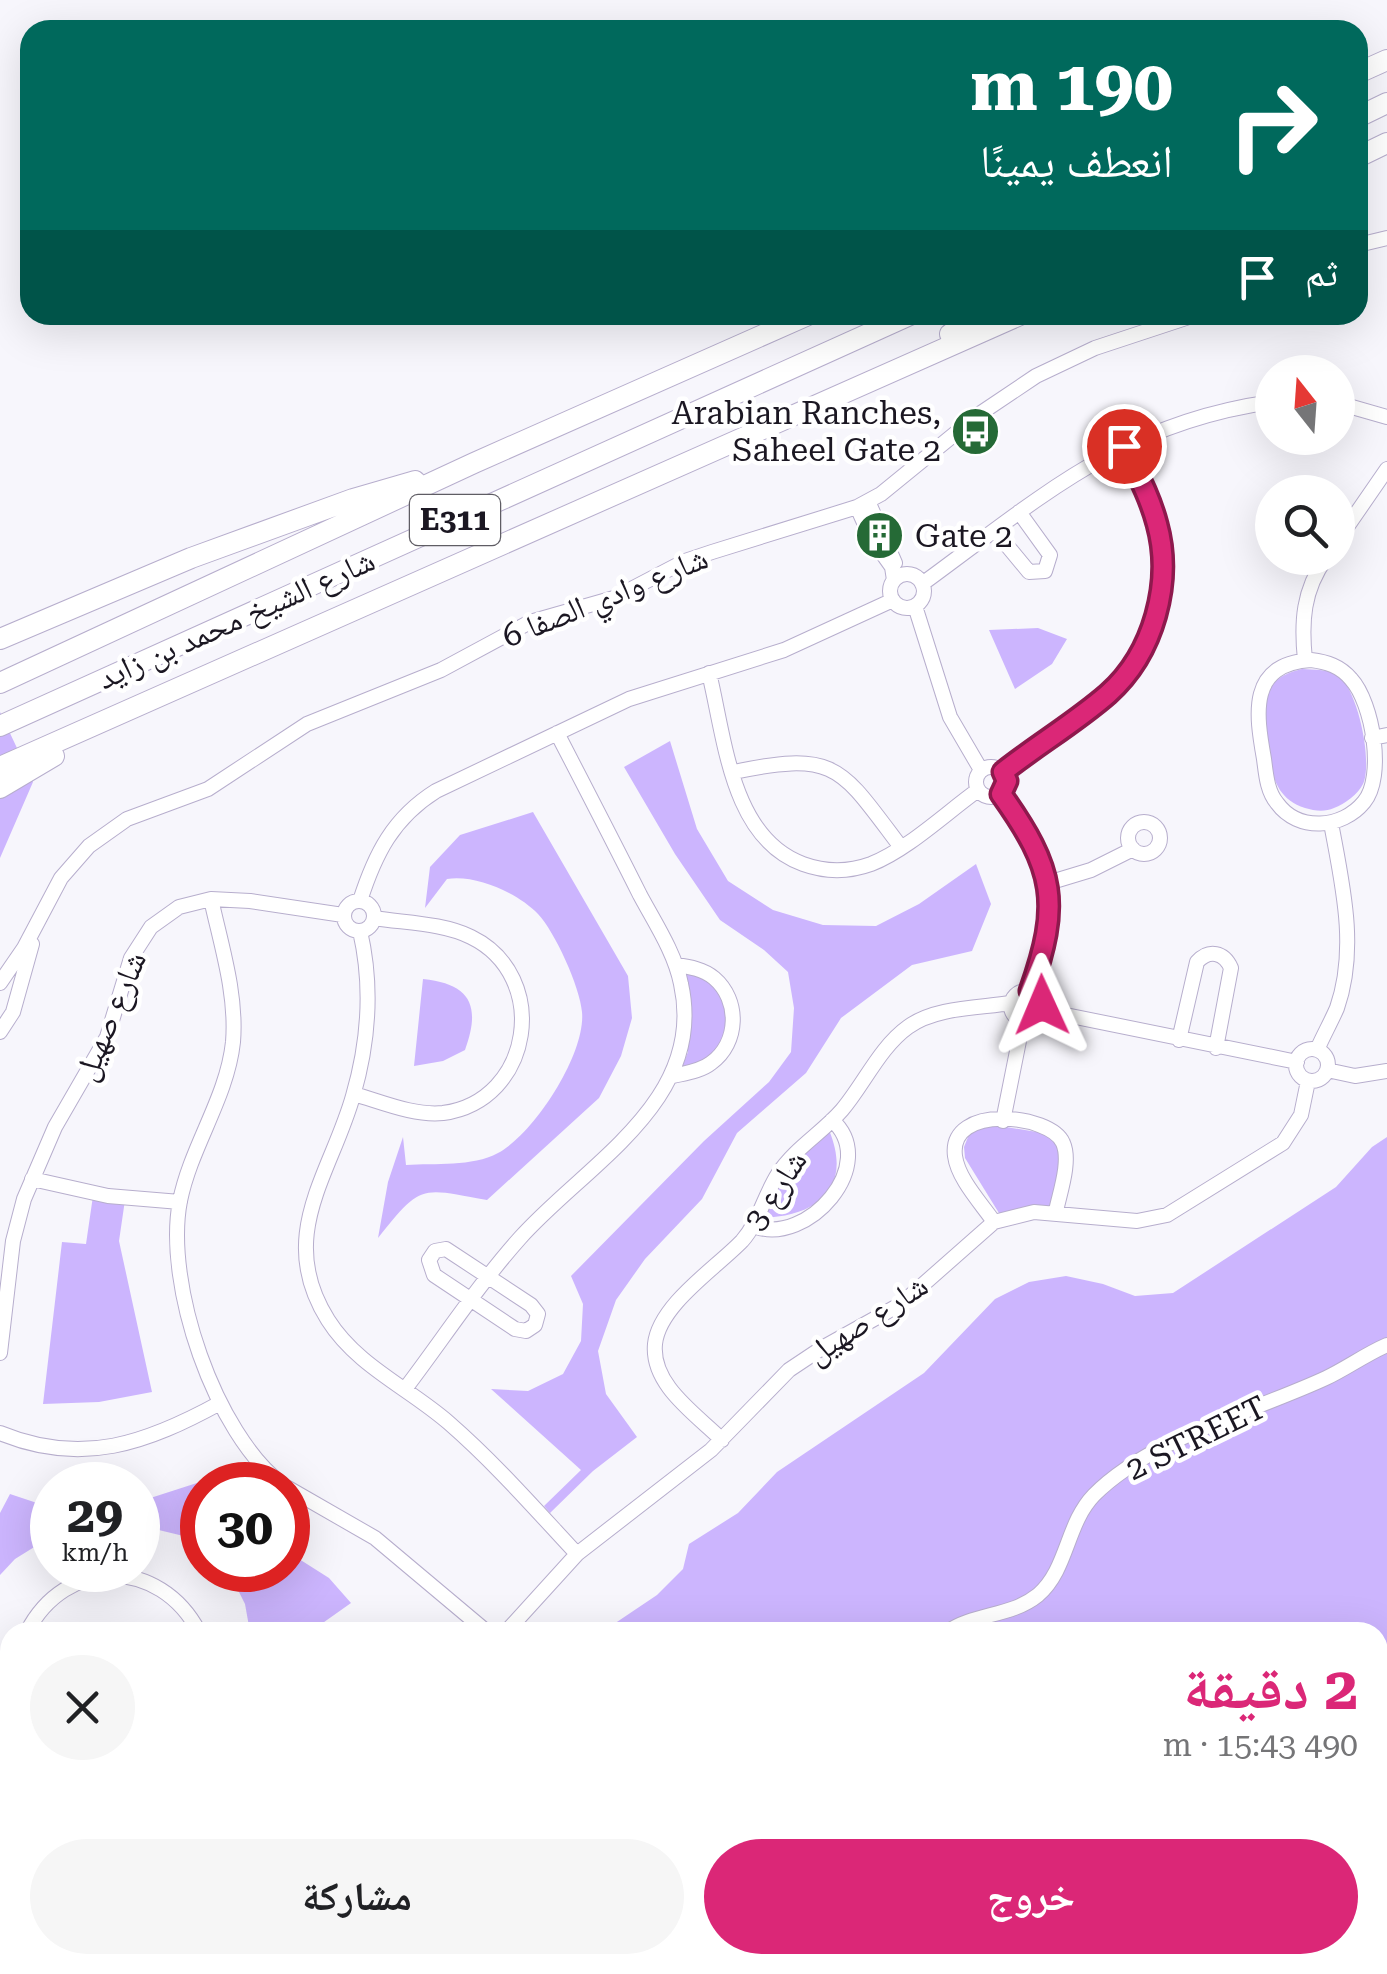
<!DOCTYPE html>
<html lang="ar">
<head>
<meta charset="utf-8">
<style>
	body { margin:0; font-family:"Roboto Serif","Noto Naskh Arabic",serif; background:#f6f6f6; color:#202124; direction:rtl; height:100vh; display:flex; flex-direction:column; font-size:38px; white-space:nowrap }
	* { box-sizing:border-box; margin:0 }
	p { font-size:32px; color:#757577 }
	.icon { flex:none; width:55px; height:55px; fill:none; stroke:currentColor; stroke-width:2; stroke-linecap:round; stroke-linejoin:round }
	.map { position:relative; flex:1; overflow:hidden; direction:ltr }
	.details { position:absolute; left:0px; top:1622px; width:1388px; height:352px; display:flex; flex-direction:column; background:#fff; border-radius:30px 30px 0 0; box-shadow:0 10px 40px #0002; direction:rtl }
	.details>* { flex:none }
	.top-card { position:absolute; left:20px; top:20px; width:1348px; height:305px; border-radius:30px; box-shadow:0 10px 40px #0002; direction:rtl; background:#00695c; color:#fff; overflow:hidden }
	.needle { width:65px; rotate:343deg }
	.tools { position:absolute; left:1255px; top:355px; display:grid; gap:20px }
	.tools a { display:grid; place-items:center; width:100px; height:100px; border-radius:50%; background:#fff; box-shadow:0 10px 40px #0002; font-size:50px }
	.speed { position:absolute; left:30px; top:1462px; display:flex; gap:20px; font-size:50px; font-weight:700; text-align:center }
	.speed>* { display:grid; place-content:center; width:130px; height:130px; border-radius:50%; background:#fff; box-shadow:0 10px 40px #0002; line-height:1 }
	.speed small { font-size:25px; font-weight:400 }
	.speed .limit { border:15px solid #d22; background:#fff; color:#111 }
	.pin { position:absolute; display:grid; place-items:center; width:85px; height:85px; color:#fff; margin:-42px; border:5px solid #fff; border-radius:50%; box-shadow:0 2px 10px #0007 }
	.me { position:absolute; width:110px; margin:-55px; rotate:359deg; stroke-linejoin:round; filter:drop-shadow(0 0 8px #0008) }
	.turn { display:flex; align-items:center; gap:35px; height:210px; padding:0 30px; font-size:45px }
	.turn .icon { width:130px; height:130px; stroke-width:2.5 }
	.turn b { display:block; font-size:70px; line-height:85px }
	.then { display:flex; align-items:center; height:95px; padding:0 30px; background:#0003; gap:20px; font-size:38px }
	.round { display:grid; place-items:center; flex:none; width:105px; height:105px; border-radius:52px; background:#f6f6f6 }
	.head { display:flex; align-items:center; justify-content:space-between; height:170px; padding:0 30px }
	h1 { font-size:60px; font-weight:700; line-height:75px; color:#db2777 }
	.button { display:flex; gap:20px; margin-top:auto; padding:20px 30px }
	.button a { flex:1; height:115px; border-radius:60px; background:#db2777; color:#fff; font-size:40px; font-weight:700; line-height:115px; text-align:center }
	.button a+a { background:#f6f6f6; color:#202124 }
	.map>svg:first-child { display:block }
</style>
</head>
<body>
<div class="map">
<svg width="1387" height="1974" viewBox="0 0 1387 1974">
	<rect width="100%" height="100%" fill="#f7f6fc"/>
	<!-- green -->
	<path fill="#ccb5fe" d="M1038,628L1067,639L1052,664L1015,689L989,630Z
		M1302,669C1315,670 1329,669 1339,676C1358,691 1373,762 1363,784C1358,794 1345,804 1334,808C1325,812 1315,811 1305,808C1270,797 1270,763 1267,732C1266,716 1262,703 1271,688C1277,676 1290,672 1302,669Z
		M0,712L33,782L0,858Z
		M670,741L697,829L728,881L773,910L823,925L876,926L919,904L976,864L991,904L972,951L912,965L841,1018L806,1073L737,1133L702,1199L645,1259L616,1300L598,1351L606,1394L637,1437L593,1471L550,1513L544,1506L581,1470L491,1389L528,1391L563,1374L581,1341L583,1304L571,1276L704,1141L769,1082L791,1052L794,1008L788,972L764,950L720,920L675,854L624,767Z
		M533,812L628,976L632,1018L621,1056L599,1098L487,1200C420,1188 422,1183 378,1238L388,1182L403,1137L406,1165C435,1163 472,1167 498,1153C534,1134 586,1054 582,1012C580,987 555,932 538,914C518,893 475,874 447,879L425,908L430,867L460,835Z
		M686,973C748,986 741,1061 681,1069L688,1052Z
		M423,979C471,984 481,1006 465,1050L443,1061L414,1066Z
		M988,1124L1049,1134L1061,1152L1058,1208L1002,1218L965,1158L964,1147L970,1132Z
		M829,1130C853,1188 818,1216 762,1218L784,1169Z
		M1387,1137V1671L1378,1682V1632H602L657,1595L683,1569L689,1544L738,1513L777,1472L924,1373L995,1299L1029,1282L1066,1276L1103,1284L1135,1296L1173,1293L1336,1187L1372,1147Z
		M93,1196L125,1200L119,1241L152,1392L99,1402L43,1404L62,1242L86,1244Z
		M200,1482L203,1485L202,1545L196,1539L138,1525V1502Z
		M10,1494L52,1508V1536L15,1559L0,1575V1513Z
		M288,1552L329,1578L351,1603L310,1632H250L245,1604L228,1570H288Z
		M291,1965H744L730,1974H284Z
		M1012,1965H1110L1120,1974H1018Z"/>
	<g fill="none" stroke-linecap="round" stroke-linejoin="round">
		<defs>
			<path id="minor" d="M1358,245L1387,238
				M1338,403L1387,417
				M868,501L895,563
				M857,507L870,536L892,567L894,580
				M995,531L1029,572L1045,571L1050,555L1019,512
				M1338,540L1387,469
				M890 591a17 17 0 1 1 34 0a17 17 0 1 1-34 0Z
				M922,584C1040,498 1121,423 1272,402
				M915,606L950,717L981,770
				M1305,660C1301,622 1303,590 1326,558
				M1311,660C1327,662 1340,666 1351,679C1373,703 1385,777 1364,802C1342,829 1298,832 1277,803C1267,791 1266,774 1264,759C1256,714 1248,664 1311,660Z
				M709,673C725,738 731,838 803,864C825,872 849,872 871,864C907,850 946,813 978,790
				M1372,738L1387,735
				M976 782a15 15 0 1 1 30 0a15 15 0 1 1-30 0Z
				M734,772C837,750 841,768 900,846
				M1003,772C1038,745 1076,722 1108,693C1154,653 1173,582 1157,524C1149,497 1135,471 1124,446
				M1001,794C1056,871 1062,901 1030,991
				M1128 838a16 16 0 1 1 32 0a16 16 0 1 1-32 0Z
				M1048,883L1091,870L1133,849
				M211,899C221,945 237,994 233,1042C227,1098 191,1146 180,1201C164,1284 215,1434 283,1485
				M344 916a15 15 0 1 1 30 0a15 15 0 1 1-30 0Z
				M360,901C375,854 393,818 436,791L629,699L784,650L893,600
				M360,931C373,987 369,1041 353,1096C331,1174 275,1236 328,1320C357,1366 409,1388 449,1423C495,1463 536,1510 577,1554
				M0,983L24,948L61,878L89,846L127,819L208,789L307,724L441,670L530,622L614,598L685,561L712,552L857,507L881,494L978,415L1036,376L1095,348L1195,315
				M1011 1006a15 15 0 1 1 30 0a15 15 0 1 1-30 0Z
				M1041,1010L1297,1062
				M0,1032L13,1012L32,944
				M1179,1040L1197,962C1209,949 1224,952 1231,968L1216,1048
				M1296 1065a16 16 0 1 1 32 0a16 16 0 1 1-32 0Z
				M1317,1050C1323,1036 1331,1022 1337,1008C1358,948 1342,883 1331,823
				M1327,1070L1355,1076L1387,1071
				M673,1076C686,1073 701,1071 711,1063C739,1043 740,1000 714,978C703,969 690,967 676,965
				M354,1094C382,1102 414,1116 443,1113C533,1101 551,976 471,937C443,923 405,923 374,918
				M1003,1121L1023,1021
				M32,1179L108,1196L180,1202
				M994,1222C981,1203 958,1179 955,1156C948,1103 1051,1114 1063,1143C1071,1161 1060,1192 1056,1211
				M754,1226C807,1247 881,1164 832,1120
				M446,1249L531,1305L538,1314L535,1325L526,1331L515,1329L434,1275L429,1260L435,1251Z
				M0,1353L13,1241L24,1199L55,1127L107,1037L131,958L151,927L179,907L211,899L250,901L343,915
				M405,1389C443,1339 478,1285 520,1238C586,1164 707,1101 681,984C675,953 655,923 640,895C613,841 585,787 557,733
				M0,1433C82,1467 147,1443 220,1403
				M722,1440C696,1414 651,1385 655,1344C659,1305 716,1268 742,1241C759,1222 764,1196 778,1174C795,1148 822,1133 842,1110C864,1084 880,1047 908,1027C935,1007 979,1008 1011,1003
				M288,1488L375,1538L487,1632
				M27,1632C65,1557 160,1557 199,1632
				M506,1632L577,1554L711,1450L789,1370L822,1348L901,1304L994,1222L1034,1212L1137,1221L1167,1215L1283,1143L1301,1115L1308,1081
				M947,1632C974,1613 1011,1617 1038,1595C1068,1569 1066,1524 1094,1495C1149,1439 1255,1411 1326,1378C1347,1368 1366,1354 1387,1345
				M0,1711L10,1725
				M1378,1804L1387,1796
				M0,1900L10,1919
				M1378,1941L1387,1937
				M33,1965L37,1974
				M184,1965L194,1974
				M1113,1965L1122,1974
				M213,1974L218,1965
				M981,1974L998,1965
				M1218,1974L1245,1965"/>
			<path id="highway" d="M1358,73L1387,60
				M1358,117L1387,103
				M1358,157L1387,143
				M950,334L986,315
				M0,639L191,558L353,499L415,481
				M0,683L474,463L808,315
				M0,726L910,315
				M0,767L1020,315
				M0,788L54,756"/>
		</defs>
		<!-- minor casing -->
		<use href="#minor" stroke="#b7aecd" stroke-width="16"/>
		<!-- highway casing -->
		<use href="#highway" stroke="#b7aecd" stroke-width="22"/>
		<!-- minor -->
		<use href="#minor" stroke="#fff" stroke-width="14"/>
		<!-- highway -->
		<use href="#highway" stroke="#fff" stroke-width="20"/>
	</g>
	<g fill="none" stroke-linecap="round" stroke-linejoin="round">
		<defs>
			<path id="route" d="M1042,1005L1038,996L1030,991C1061,903 1055,870 1001,794L1007,781L1003,772C1037,745 1076,722 1108,694C1154,653 1173,582 1157,524C1150,497 1136,471 1124,446"/>
		</defs>
		<!-- route casing -->
		<use href="#route" stroke="#8e194d" stroke-width="25"/>
		<!-- route -->
		<use href="#route" stroke="#db2777" stroke-width="18"/>
	</g>
	<!-- icons -->
	<defs>
		<symbol id="bus-disc" viewBox="-11 -11 22 22"><circle r="9.5" fill="#256a36" stroke="#fff"/><path d="M-5-6H5V4H4V6H2V4H-2V6H-4V4H-5ZM-3.5-4V0h7V-4ZM-3.5 1.2v1.5H-2V1.2ZM2 1.2v1.5H3.5V1.2Z" fill="#fff"/></symbol>
		<symbol id="building-disc" viewBox="-11 -11 22 22"><circle r="9.5" fill="#256a36" stroke="#fff"/><path d="M-4-6H4V6H1V3H-1V6H-4ZM-2.5-4.3h1.7v1.8h-1.7ZM.8-4.3h1.7v1.8H.8ZM-2.5-1h1.7V.8h-1.7ZM.8-1h1.7V.8H.8Z" fill="#fff"/></symbol>
	</defs>
	<g fill-rule="evenodd">
		<use href="#bus-disc" x="948" y="404" width="55" height="55"/>
		<use href="#building-disc" x="852" y="508" width="55" height="55"/>
	</g>
	<g text-anchor="middle" stroke-width="9" stroke-linejoin="round" paint-order="stroke">
		<!-- shield labels -->
		<rect fill="#fff" stroke="#5f5d64" stroke-width="2.5" x="410" y="495" width="90" height="50" rx="8"/>
		<g font-size="30" font-weight="bold" fill="#1b1722">
			<text x="455" y="530">E311</text>
		</g>
		<!-- poi labels -->
		<g font-size="32" fill="#1b1722" stroke="#fff" text-anchor="end">
			<text x="941" y="424">Arabian Ranches,<tspan x="941" dy="37">Saheel Gate 2</tspan></text>
			<text x="915" y="547" text-anchor="start">Gate 2</text>
		</g>
		<!-- street labels -->
		<g font-size="32" fill="#1b1722" stroke="#fff">
			<text transform="translate(605 597) rotate(-22)" y="11">شارع وادي الصفا 6</text>
			<text transform="translate(236 619) rotate(-24)" y="11">شارع الشيخ محمد بن زايد</text>
			<text transform="translate(110 1016) rotate(-67)" y="11">شارع صهيل</text>
			<text transform="translate(775 1190) rotate(-57)" y="11">3 شارع</text>
			<text transform="translate(867 1319) rotate(-33)" y="11">شارع صهيل</text>
			<text transform="translate(1196 1438) rotate(-26)" y="11">2 STREET</text>
		</g>
	</g>
</svg>
<div class="tools">
<a><svg class="needle" viewBox="-14 -14 28 28"><path d="M0-13l5 13h-10z" fill="#e53935"/><path d="M0 13l5-13h-10z" fill="#757577"/></svg></a>
<a><svg class="icon" aria-label="search" viewBox="0 0 24 24"><circle cx="10" cy="10" r="6"/><path d="M15 15l6 6"/></svg></a>
</div>
<div class="speed"><div>29<small>km/h</small></div><div class="limit">30</div></div>
<div class="pin" style="left:1124px;top:446px;background:#d93025"><svg class="icon" aria-label="arrive" viewBox="0 0 24 24"><path d="M6 21V4h12l-3 4 3 4H6"/></svg></div>
<svg class="me" style="left:1042px;top:1005px" viewBox="-20 -20 40 40"><path d="M0-17L14 15 0 8-14 15z" fill="#db2777" stroke="#fff" stroke-width="4"/></svg>
<div class="top-card">
<div class="turn"><svg class="icon" aria-label="right" viewBox="0 0 24 24"><path d="M7 20v-9h11M14 6l5 5-5 5"/></svg><div><b>190 m</b>انعطف يمينًا</div></div>
<div class="then">ثم<svg class="icon" aria-label="arrive" viewBox="0 0 24 24"><path d="M6 21V4h12l-3 4 3 4H6"/></svg></div>
</div>
<section class="details">
<div class="head"><div><h1>2 دقيقة</h1><p>490 m · 15:43</p></div><a class="round"><svg class="icon" aria-label="close" viewBox="0 0 24 24"><path d="M6 6l12 12M18 6L6 18"/></svg></a></div>
<div class="button"><a>خروج</a><a>مشاركة</a></div>
</section>
</div>
</body>
</html>
